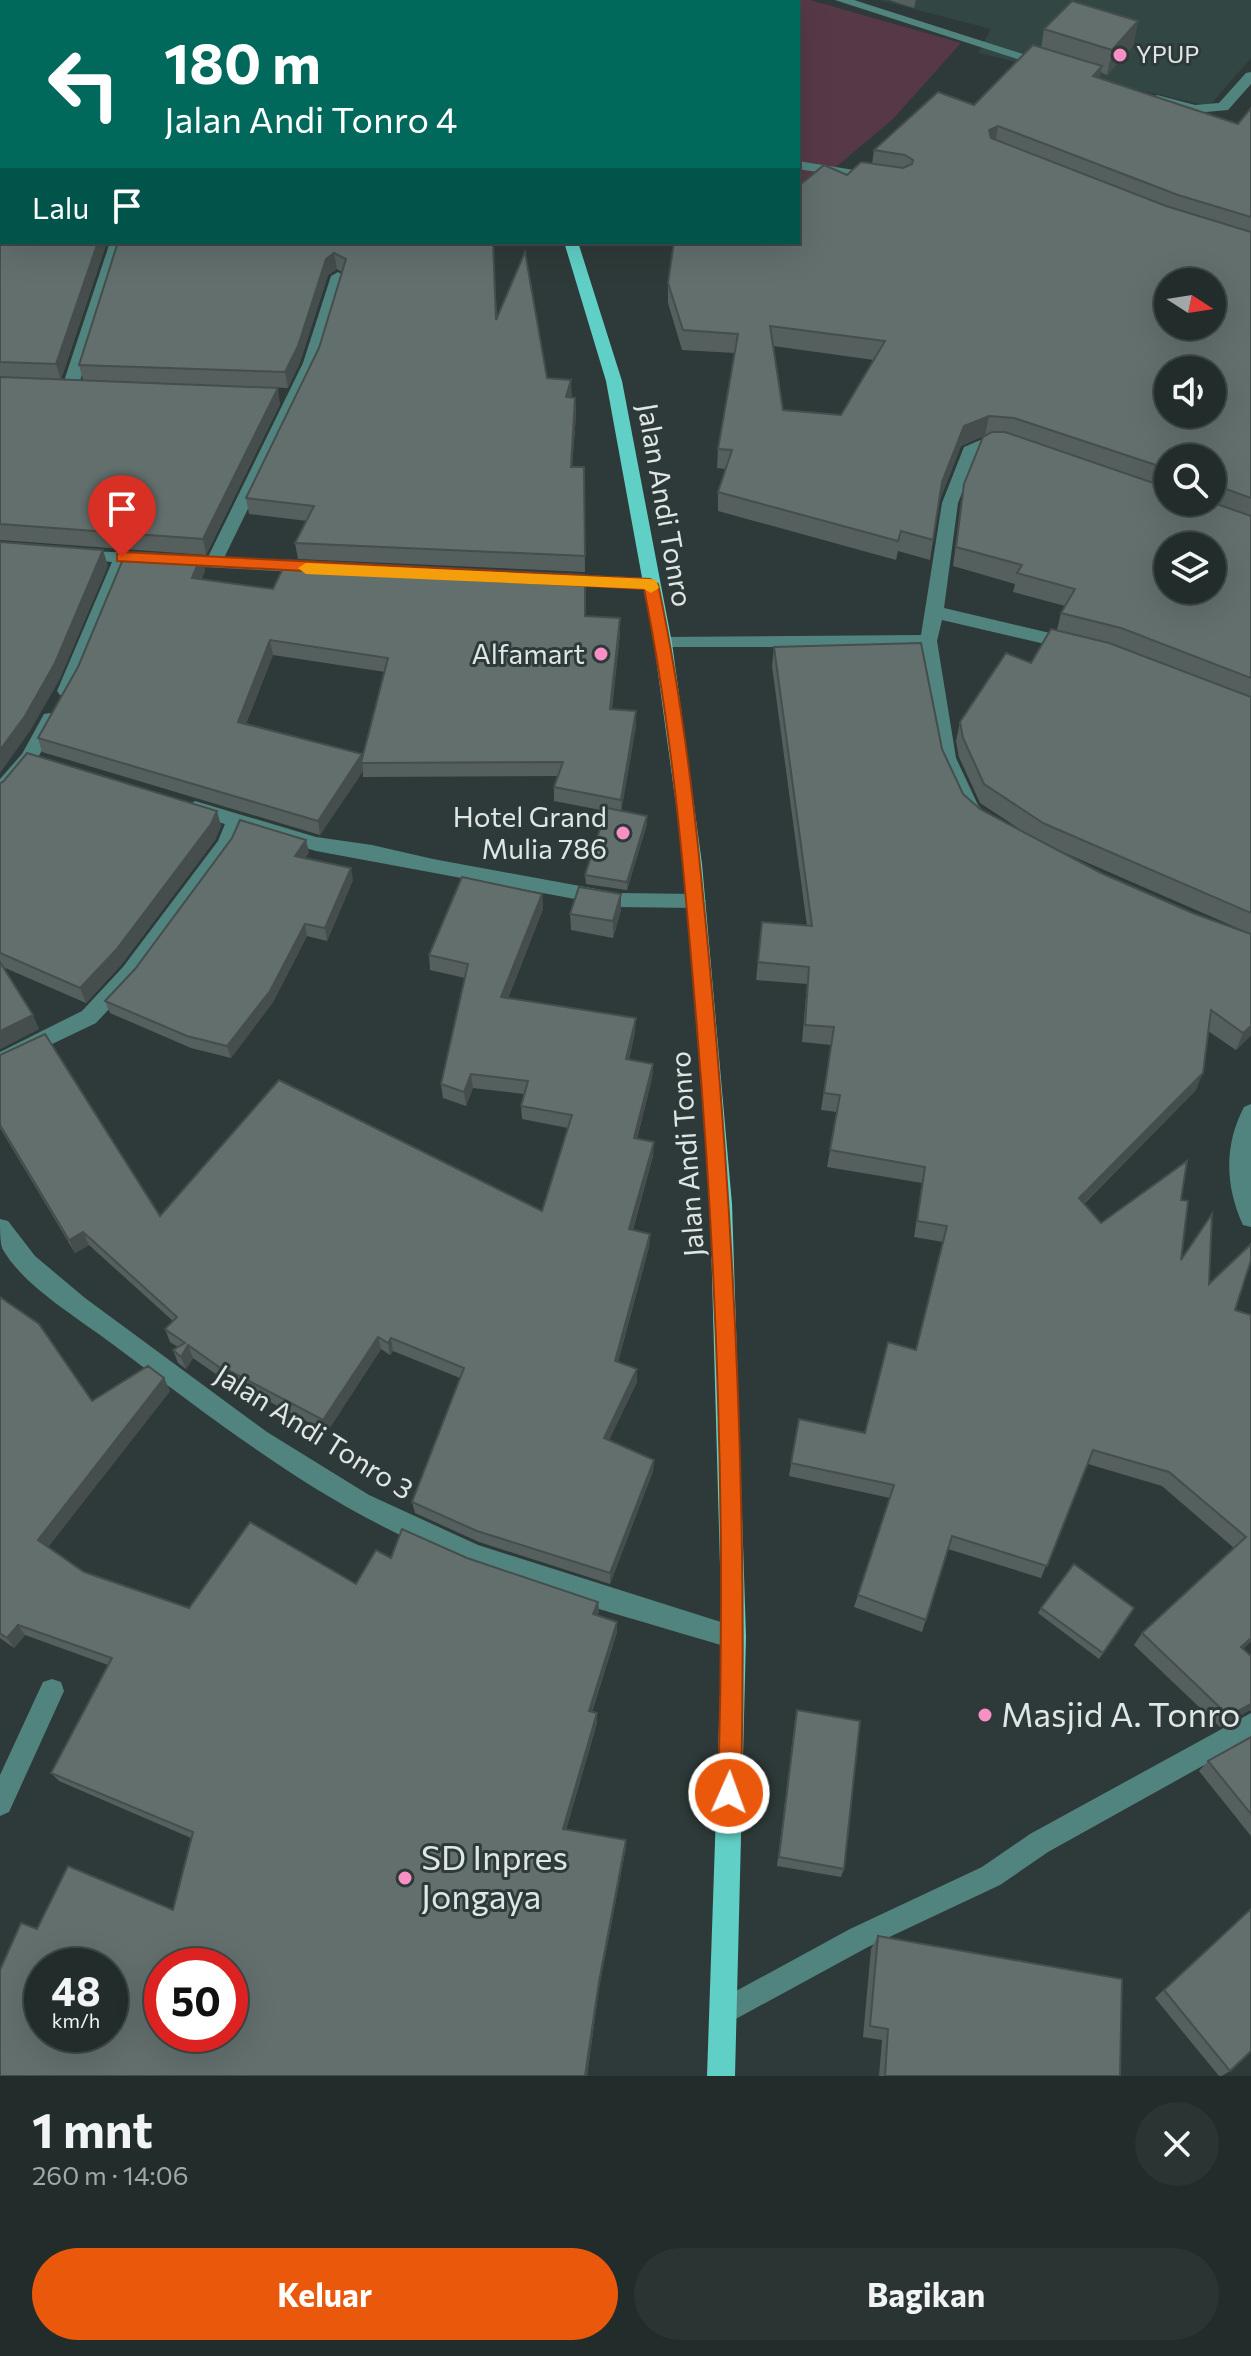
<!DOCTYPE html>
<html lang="id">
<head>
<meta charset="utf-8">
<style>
	body { margin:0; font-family:Commissioner,sans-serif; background:#2a3433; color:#f1f3f6; height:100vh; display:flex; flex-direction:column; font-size:30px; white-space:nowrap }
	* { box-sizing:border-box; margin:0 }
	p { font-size:26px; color:#a2a7a9 }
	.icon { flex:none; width:44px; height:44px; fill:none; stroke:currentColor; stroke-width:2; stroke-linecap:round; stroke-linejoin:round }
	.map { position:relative; height:2076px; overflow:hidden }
	.drawer { display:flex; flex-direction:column; background:#222c2b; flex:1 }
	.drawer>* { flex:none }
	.hud { position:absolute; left:0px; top:0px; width:800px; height:244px; box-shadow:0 8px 32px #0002,0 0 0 2px #3f4847; background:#00695c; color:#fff; overflow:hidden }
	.needle { width:52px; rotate:102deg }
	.buttons { position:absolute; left:1154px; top:268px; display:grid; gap:16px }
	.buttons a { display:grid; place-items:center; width:72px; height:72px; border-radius:50%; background:#222c2b; box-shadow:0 8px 32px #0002,0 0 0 2px #3f4847; font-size:40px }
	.speed { position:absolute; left:24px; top:1948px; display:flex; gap:16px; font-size:40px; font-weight:700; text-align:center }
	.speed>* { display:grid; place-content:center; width:104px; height:104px; border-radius:50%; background:#222c2b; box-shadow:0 8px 32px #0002,0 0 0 2px #3f4847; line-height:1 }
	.speed small { font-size:20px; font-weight:400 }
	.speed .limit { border:12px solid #d22; background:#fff; color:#111 }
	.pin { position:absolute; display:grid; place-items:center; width:68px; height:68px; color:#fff; margin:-82px -34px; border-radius:50% 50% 50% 0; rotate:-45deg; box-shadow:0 0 8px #0007 }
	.pin .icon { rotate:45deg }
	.me { position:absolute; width:88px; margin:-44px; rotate:2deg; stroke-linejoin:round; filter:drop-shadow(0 0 6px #0008) }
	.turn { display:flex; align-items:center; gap:28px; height:168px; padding:0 32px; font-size:36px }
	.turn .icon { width:104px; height:104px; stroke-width:2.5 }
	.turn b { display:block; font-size:56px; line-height:68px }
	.then { display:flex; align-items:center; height:76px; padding:0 32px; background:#0003; gap:16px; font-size:30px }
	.round { display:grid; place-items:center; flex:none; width:84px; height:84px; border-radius:42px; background:#2a3433 }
	.head { display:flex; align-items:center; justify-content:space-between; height:136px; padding:0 32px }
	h1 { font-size:48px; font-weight:700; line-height:60px }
	.primary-button { display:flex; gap:16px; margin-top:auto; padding:16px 32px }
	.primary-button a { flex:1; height:92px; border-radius:48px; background:#ea580c; color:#fff; font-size:32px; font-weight:700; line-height:92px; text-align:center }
	.primary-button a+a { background:#2a3433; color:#f1f3f6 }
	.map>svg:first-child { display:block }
</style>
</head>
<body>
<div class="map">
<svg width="1251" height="2076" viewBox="0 0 1251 2076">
	<rect width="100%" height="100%" fill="#2e3a39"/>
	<!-- built -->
	<path fill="#324644" d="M879,0H1251V58L1209,106L978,53L991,29Z"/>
	<!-- green -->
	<path fill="#573847" d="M546,0H810L961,43L893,119L799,198L798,2Z"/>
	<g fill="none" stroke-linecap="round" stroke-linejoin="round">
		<!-- minor -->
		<path fill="#52847f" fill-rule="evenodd" d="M218,0H242L243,2H219Z
			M835,0H854L1054,64L1042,67Z
			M1251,72V84L1228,110L1195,113L1150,99L1157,95L1195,105L1219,103L1246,73Z
			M798,161L873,173L880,177L873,181L798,169Z
			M110,242H124L78,387L70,392L65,390L62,387Z
			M338,272L345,276L319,363L224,558L311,563L319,569L317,573L128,563L75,691L72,695H60L57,691L112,562L73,558L71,554L73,550L208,557L303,363L331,276Z
			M985,438L1005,439L1013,444L1011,448H988L977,454L958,503L944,608L1071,638L1080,644L1071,650L942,620L937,641L956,758L978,805L986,814L984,819L977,821C938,809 926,684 920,647H657L654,643L657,639L663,637L921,635L942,503L964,447Z
			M559,574L650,578L658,584L650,590L553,584L551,580L553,576Z
			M50,713L59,719L35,763L6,796L0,798V779L22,754L44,714Z
			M195,801L316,837L372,845L433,859L618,893L696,894L703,896L706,901L703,906L696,908L618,907L316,851L241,829L233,849L137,979L96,1023L0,1069V1052L82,1011L123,967L218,841L225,824L188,813L186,808Z
			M1251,1104V1227L1243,1225C1225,1186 1224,1145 1244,1107Z
			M0,1219L8,1221L35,1256L85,1298L267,1432L369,1495L478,1545L743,1629L746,1637L743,1645L734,1649C617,1613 496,1584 386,1528C287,1478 200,1409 111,1343C78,1318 22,1285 2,1248C0,1240 0,1228 0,1219Z
			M52,1679L61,1682L64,1691L9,1812L0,1816V1775L43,1682Z
			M1251,1713V1739L1048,1852L1000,1885L868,1947L732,2021L723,2025L714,2021L710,2012L714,2003L850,1929L982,1867L1030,1834Z"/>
		<!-- major -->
		<path fill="#60cfc5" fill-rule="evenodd" d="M501,0H513V2H501Z
			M564,242H578L622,381L672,643L702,864L732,1204L746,1637L735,2076H707L722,1637L710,1204L684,864L654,643L606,381Z"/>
	</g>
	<!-- wall -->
	<path fill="#545f5e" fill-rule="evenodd" d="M0,0L2,242H107L61,379L83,380L79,365L118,242H493L497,319L547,378L572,396L571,397L575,398L576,414L572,467H584L585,572L298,559L295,543L307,521L249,514L246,498L319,348L342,272L337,269L328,275L300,362L288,388L266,387L280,404L206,555L0,540Z
		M889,0H916L914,8Z
		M1138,21L1133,46L1107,75L1100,72L1099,78L1238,124L1251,108V934L1056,849L1101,873L1195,914L1251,934V1035L1236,1050L1208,1031L1196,1090L1084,1204L1101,1223L1181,1200V1260L1209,1284L1235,1310L1251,1315V1641L1243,1649L1251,1656V1711L1250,1710L1220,1727L1134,1645L1142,1633L1234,1548L1162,1486L1088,1464L1041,1578L948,1549L922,1632L854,1607L890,1498L789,1476L799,1419L865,1433L916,1350L943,1242L914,1237L922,1183L827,1167L837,1112L821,1110L831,1045L802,1042L807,984L756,980L762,922L807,926L772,666L774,647L942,749L963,794L980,809L1027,834L980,803L959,757L956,741L960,722L1031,663L1057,630L1061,613L1065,606L1013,592L1015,584L953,566L964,484L986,435L961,446L939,502L930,560L898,551L896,560L718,511V492L726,469L717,468L718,449L735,353L682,350L668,303V283L847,175L872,164L874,150L974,105L1041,48L1044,29ZM773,346L874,360L841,415L783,410ZM1168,458H1212V502H1168Z
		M201,556L205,571L201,580L273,589L586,616L620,633L612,709L636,711V726L621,811L647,816V824L627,890L586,884L585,875L606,811L554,801V787L557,776L363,777V771L320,835L42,752L38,738ZM273,655L385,672L362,758V754L246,724Z
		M0,783L221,826L215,840L121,965L86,1003L3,967L39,1029L0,1049Z
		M309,852L305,858L353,880L327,941L307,936L273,1002L231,1058L191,1048L110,1013L105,1001Z
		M542,894L543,909L508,998L635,1032L629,1060L653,1064L652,1078L637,1139L653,1156L633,1230L650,1234L649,1247L618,1362L637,1369V1382L609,1440L654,1460L653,1471L610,1584L479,1542L415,1513L412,1502L460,1378L393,1351L390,1355L381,1349L327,1432L232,1382L230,1384L193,1358L186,1369L178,1363L173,1350L178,1347L170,1342L165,1329L173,1321L89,1245L75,1253L0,1128V1055L160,1216L542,1211L568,1128L522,1119L521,1106L524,1094L473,1088L466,1106L443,1098L441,1084L465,978L430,970L429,955Z
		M621,910L613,938L571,930L570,914Z
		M0,1297L92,1401L164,1378L170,1391L48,1547L84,1572L189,1608L356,1584L391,1558H467L598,1602L599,1612L597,1616L617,1622V1632L592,1712L597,1723L566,1830L626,1847L599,1988L587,2076H0L37,1929L173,1910L191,1838L59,1781L51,1773L108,1665L25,1635L14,1648L0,1638Z
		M1041,1608H1134L1099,1659L1038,1613Z
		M797,1710L844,1869L841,1877L777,1866L795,1720Z
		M1251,1737V1836L1199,1771L1208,1761Z
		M1251,1908L1230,2071L1222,2076H1219L1155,1998Z
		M878,1936L1120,2076H879L882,2040L863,2037L871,1949Z"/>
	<!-- shaded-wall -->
	<path fill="#454e4c" d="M1138,21L1133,46L1107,75L1112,50Z
		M1102,66L1098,86L1093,76Z
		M998,126L995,145L986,149L989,130Z
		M98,242H107L61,380L56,364Z
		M334,253L337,269L328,275L300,362L288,388L285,372L326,259Z
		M571,380L572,396L566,413V397Z
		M278,388L280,404L206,555L203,539Z
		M575,398L576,414L571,483V467Z
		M989,416L985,435L961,446L939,502L942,482L964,426Z
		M103,550L108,566L60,679L30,731L0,773V750Z
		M201,556L205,571L195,593L192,578Z
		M620,618V633L610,723V709Z
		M270,640L273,655L241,736L238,722Z
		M636,711V726L621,814V800Z
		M362,754L363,771L320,835L318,821Z
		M217,811L221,826L215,840L121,965L86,1003L80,988Z
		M647,816V824L627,890V882Z
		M306,840L309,852L298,869L295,856Z
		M351,868L353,880L327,941L325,928Z
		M542,894L543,909L503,1012L501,997Z
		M621,894V910L613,938V921Z
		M305,924L307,936L273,1002L231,1058L227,1046Z
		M33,1015L39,1029L0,1049V1031Z
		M636,1018L635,1032L626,1073V1059Z
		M1251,1026V1035L1236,1050L1243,1033Z
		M653,1064L652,1078L634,1152V1138Z
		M1203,1073L1196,1090L1073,1214L1079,1198Z
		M471,1074L473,1088L466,1106L464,1092Z
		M654,1142L653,1156L629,1243V1229Z
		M83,1232L89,1245L75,1253L69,1240Z
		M650,1234L649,1247L615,1373V1361Z
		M378,1337L381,1349L327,1432L323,1420Z
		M391,1338L393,1351L390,1355L388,1343Z
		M188,1345L193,1358L186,1369L181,1357Z
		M637,1369V1382L604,1450V1438Z
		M228,1370L232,1382L230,1384L226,1372Z
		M164,1378L170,1391L45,1551L38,1540Z
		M654,1460L653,1471L610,1584V1573Z
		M598,1602L599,1612L594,1625L593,1614Z
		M617,1622V1632L589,1720V1711Z
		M18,1625L25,1635L14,1648L7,1638Z
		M1251,1638V1641L1232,1659L1241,1647Z
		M1251,1704V1709L1250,1710L1220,1727L1229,1716Z
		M597,1713V1723L564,1837L563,1829Z
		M626,1840V1847L599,1988L587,2076H585L599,1982Z"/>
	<!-- building -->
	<path fill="#626f6d" stroke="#454e4c" stroke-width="2" fill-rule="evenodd" d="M0,0H129L135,2L137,0H198L213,2H2V242H98L56,364L0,362Z
		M393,0H444L443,2H392Z
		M1072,1L1138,21L1112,50L1044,29Z
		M1033,45L1102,66L1093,76L1238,124L1251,108V217L1178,195L998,126L989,130L991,138L1166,206L1251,232V498L1212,484V458H1168V469L1014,418L989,416L964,426L942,482L933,540L901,531L898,541L718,492L732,450L718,449L738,334L683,330L668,283L674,242H798V184H801L824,165L847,175L861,162L903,168L912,164L913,160L905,155L874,150L938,92L974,105ZM1168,282H1212V326H1168ZM770,326L885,341L841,415L783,410ZM1168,370H1212V414H1168Z
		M118,242H493L496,320L525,252L547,378L571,380L566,397L575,398L571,467H584L585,556L295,543L314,506L246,498L319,348L346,259L334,253L326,259L298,346L285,372L79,365Z
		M0,377L278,388L203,539L0,524Z
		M992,432H1005L1168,488V502H1211L1251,516V678L1121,628L1061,613L1075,589L1017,573L1022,565L956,547L964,484L983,437ZM1168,546H1212V590H1168Z
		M0,542L103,550L55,663L25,716L0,750Z
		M126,552L201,556L192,578L273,589L287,560L585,575V616L620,618L610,709L636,711L621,800L554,787L563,762L361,763L388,658L270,640L238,722L362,754L318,821L38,738L78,667Z
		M1051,629L1109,643L1251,697V913L1043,823L984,784L963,738L960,722L1006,653L1031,663Z
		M921,643L942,749L963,794L980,809L1101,873L1195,914L1251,934V1026L1243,1033L1211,1010L1203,1073L1079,1198L1101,1223L1187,1161L1181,1200L1188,1201L1181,1260L1212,1214L1209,1284L1251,1244V1260L1235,1310L1251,1315V1638L1241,1647L1251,1656V1704L1229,1716L1142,1633L1246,1537L1169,1472L1093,1450L1047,1566L952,1536L926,1620L858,1595L894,1485L791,1463L799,1419L865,1433L888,1342L916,1350L947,1226L917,1221L925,1167L830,1150L840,1095L824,1093L834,1027L805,1025L809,967L758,962L762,922L812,926L774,647Z
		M27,753L217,811L211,824L116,950L80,988L0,953V783L3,782Z
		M607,808L647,816L627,882L585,875Z
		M240,820L306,840L295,856L351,868L325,928L305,924L270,991L227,1046L187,1036L105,1001L135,969L232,838Z
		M462,877L542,894L501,997L636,1018L626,1059L653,1064L634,1138L654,1142L629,1229L650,1234L615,1361L637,1369L604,1438L654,1460L610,1573L477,1531L412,1502L464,1368L391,1338L388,1343L378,1337L323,1420L228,1370L226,1372L188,1345L181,1357L173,1350L185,1343L165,1329L177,1317L83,1232L69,1240L0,1125V1055L45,1034L160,1216L279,1080L542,1211L572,1115L521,1106L528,1081L471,1074L464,1092L441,1084L468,964L429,955Z
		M579,887L621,894L613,921L570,914Z
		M0,962L33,1015L0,1031Z
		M0,1297L39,1324L92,1401L148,1366L164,1378L38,1540L84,1572L189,1608L250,1522L356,1584L376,1550L391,1558L402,1529L467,1558L598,1602L593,1614L617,1622L589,1711L597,1713L563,1829L626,1840L599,1982L585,2076H0V1970L21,1923L37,1929L68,1866L173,1910L193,1832L51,1773L112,1658L18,1625L7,1638L0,1633ZM42,1966H110V2034H42ZM162,1966H230V2034H162Z
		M1074,1564L1134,1608L1103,1653L1041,1608Z
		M797,1710L860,1721L844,1869L779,1857Z
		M1251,1737V1814L1208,1761Z
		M1251,1909V2051L1230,2071L1164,1990Z
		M878,1936L1122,1979L1120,2076H885L888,2029L870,2026Z"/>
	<!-- route -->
	<path fill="#ea580c" stroke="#983908" stroke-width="2" d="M122,552L650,579L658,584C689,729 702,878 715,1025C737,1280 747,1537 741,1793L737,1801L729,1805L721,1801L718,1793C726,1538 718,1283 697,1029C685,882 673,733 644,589L117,561V554Z"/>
	<!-- slow -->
	<path fill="#f59e0b" d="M306,563L650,579L656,580L659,588L651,593L644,589L306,574L298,568Z"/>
	<!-- markers -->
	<g fill="#fa8fc6" stroke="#2e3a39" stroke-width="3">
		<circle cx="1120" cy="55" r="8"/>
		<circle cx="601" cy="654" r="8"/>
		<circle cx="623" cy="833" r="8"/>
		<circle cx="985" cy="1715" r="8"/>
		<circle cx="405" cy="1878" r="8"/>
	</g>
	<g text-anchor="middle" stroke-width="6" stroke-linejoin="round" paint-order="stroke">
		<!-- far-poi labels -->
		<g font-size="24" fill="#dfe6e5" stroke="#2e3a39" text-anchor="start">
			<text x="1136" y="63">YPUP</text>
		</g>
		<!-- street labels -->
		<g font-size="28" fill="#dfe6e5" stroke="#2e3a39">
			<text transform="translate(665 505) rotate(80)" y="10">Jalan Andi Tonro</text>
			<text transform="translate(687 1154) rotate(-94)" y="10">Jalan Andi Tonro</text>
			<text transform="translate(314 1432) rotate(32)" y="10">Jalan Andi Tonro 3</text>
		</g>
		<!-- poi labels -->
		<g font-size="28" fill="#dfe6e5" stroke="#2e3a39" text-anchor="end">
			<text x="585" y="664">Alfamart</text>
			<text x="607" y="827">Hotel Grand<tspan x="607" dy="32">Mulia 786</tspan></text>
		</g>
		<!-- near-poi labels -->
		<g font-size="34" fill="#dfe6e5" stroke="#2e3a39" text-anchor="start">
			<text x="1001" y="1727">Masjid A. Tonro</text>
			<text x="421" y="1870">SD Inpres<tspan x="421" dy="39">Jongaya</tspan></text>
		</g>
	</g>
</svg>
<div class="buttons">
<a><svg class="needle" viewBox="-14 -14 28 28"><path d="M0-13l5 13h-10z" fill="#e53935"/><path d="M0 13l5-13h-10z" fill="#a2a7a9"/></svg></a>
<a><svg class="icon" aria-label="sound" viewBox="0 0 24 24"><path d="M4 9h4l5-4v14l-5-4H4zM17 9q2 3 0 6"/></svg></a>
<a><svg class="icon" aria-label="search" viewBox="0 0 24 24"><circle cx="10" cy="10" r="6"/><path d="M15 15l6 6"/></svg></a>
<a><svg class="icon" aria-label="layers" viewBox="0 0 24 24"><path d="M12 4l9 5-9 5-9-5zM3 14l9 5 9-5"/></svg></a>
</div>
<div class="speed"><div>48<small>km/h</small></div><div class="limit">50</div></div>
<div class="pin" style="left:122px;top:557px;background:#d93025"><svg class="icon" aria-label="arrive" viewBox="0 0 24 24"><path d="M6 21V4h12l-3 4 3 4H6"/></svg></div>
<svg class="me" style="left:729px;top:1793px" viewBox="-20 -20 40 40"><circle r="17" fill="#ea580c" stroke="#fff" stroke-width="3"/><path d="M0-11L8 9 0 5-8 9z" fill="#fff"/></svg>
<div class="hud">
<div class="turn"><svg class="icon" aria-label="left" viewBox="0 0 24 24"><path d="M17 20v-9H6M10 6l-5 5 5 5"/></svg><div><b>180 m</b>Jalan Andi Tonro 4</div></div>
<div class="then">Lalu<svg class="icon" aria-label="arrive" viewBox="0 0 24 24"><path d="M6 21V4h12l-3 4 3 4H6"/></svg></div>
</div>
</div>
<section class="drawer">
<div class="head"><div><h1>1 mnt</h1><p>260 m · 14:06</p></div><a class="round"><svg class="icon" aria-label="close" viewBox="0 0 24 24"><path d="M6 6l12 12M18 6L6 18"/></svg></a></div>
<div class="primary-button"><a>Keluar</a><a>Bagikan</a></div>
</section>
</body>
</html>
